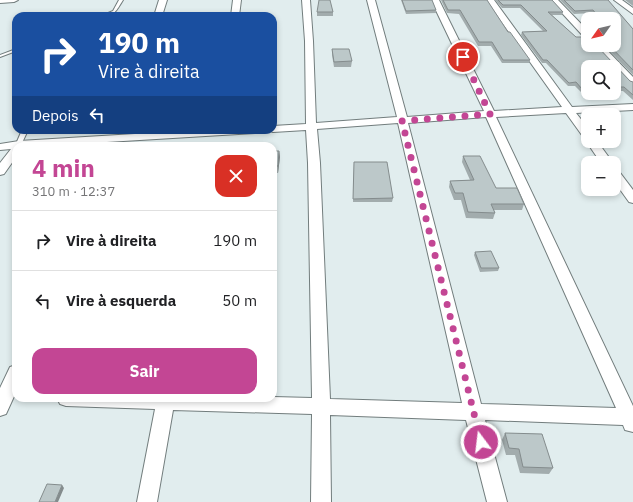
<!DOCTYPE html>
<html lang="pt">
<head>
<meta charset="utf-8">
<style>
	body { margin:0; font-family:"IBM Plex Sans",sans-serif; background:#f6f6f6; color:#202124; height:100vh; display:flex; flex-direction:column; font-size:15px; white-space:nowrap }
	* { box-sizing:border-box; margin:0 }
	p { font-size:13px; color:#757577 }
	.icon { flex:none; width:22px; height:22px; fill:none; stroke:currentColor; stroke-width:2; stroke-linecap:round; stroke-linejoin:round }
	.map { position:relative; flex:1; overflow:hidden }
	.panel { position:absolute; left:12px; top:142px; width:265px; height:260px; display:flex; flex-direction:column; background:#fff; border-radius:12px; box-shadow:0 2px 6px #0003 }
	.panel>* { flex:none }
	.top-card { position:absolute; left:12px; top:12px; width:265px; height:122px; border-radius:12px; box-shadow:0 2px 6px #0003; background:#1a4fa0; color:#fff; overflow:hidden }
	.needle { width:26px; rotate:236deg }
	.buttons { position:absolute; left:581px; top:12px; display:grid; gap:8px }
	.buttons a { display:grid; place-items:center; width:40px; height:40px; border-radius:8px; background:#fff; box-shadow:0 2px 6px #0003; font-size:20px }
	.pin { position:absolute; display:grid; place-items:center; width:34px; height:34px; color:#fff; margin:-17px; border:2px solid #fff; border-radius:50%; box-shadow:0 1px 4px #0007 }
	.me { position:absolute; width:44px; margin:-22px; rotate:345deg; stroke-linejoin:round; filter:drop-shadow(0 0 3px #0008) }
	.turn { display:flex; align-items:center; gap:14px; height:84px; padding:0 20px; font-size:18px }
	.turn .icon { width:52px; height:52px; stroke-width:2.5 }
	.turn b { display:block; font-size:28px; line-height:34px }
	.then { display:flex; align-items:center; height:38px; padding:0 20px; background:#0003; gap:8px; font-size:15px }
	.round { display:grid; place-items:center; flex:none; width:42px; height:42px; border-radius:12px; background:#f6f6f6 }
	.head { display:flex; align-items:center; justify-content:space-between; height:68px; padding:0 20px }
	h1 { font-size:24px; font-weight:800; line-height:30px; color:#c34694 }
	.cta { display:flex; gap:8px; margin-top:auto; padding:8px 20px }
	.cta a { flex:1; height:46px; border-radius:12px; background:#c34694; color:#fff; font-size:16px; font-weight:800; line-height:46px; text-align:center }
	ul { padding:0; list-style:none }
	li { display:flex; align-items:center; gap:12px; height:60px; padding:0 20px; border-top:1px solid #e0e0e0 }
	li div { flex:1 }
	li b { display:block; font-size:15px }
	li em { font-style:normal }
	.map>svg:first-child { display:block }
</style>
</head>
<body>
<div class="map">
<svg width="633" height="502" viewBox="0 0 633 502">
	<rect width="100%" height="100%" fill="#e1edee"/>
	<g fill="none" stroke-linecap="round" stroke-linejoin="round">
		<defs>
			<path id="lane" d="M119,0H123C116,11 115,16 101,16L113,11Z
				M16,49V51L0,57V55Z
				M22,130H28L21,145H17L16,144Z"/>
			<path id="street" d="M0,0H18L14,2L0,3Z
				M159,0H167L162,16H154Z
				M233,0H241L239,16H231Z
				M302,0H310L313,41L316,123L397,117L367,0H375L407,117L484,111L431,0H439L494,111L562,107L486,0H494L572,107L633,104V110L576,113L588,128V141H597L613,163H601L586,141L587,139L584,138L566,113L496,117L633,406V432L625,430L623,425L485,420L507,502H487L466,420L330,415L331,502H311L312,414L173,410L157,502H137L155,409L66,406L60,404L57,398L273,397L312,398L308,163L306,130L273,132L268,130H273V126L306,124L305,41ZM486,117L616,408L481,404L408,123ZM398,123L456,376L462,403L330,399L320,163L317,129Z
				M550,0H558L588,31V38H585Z
				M614,0H622L633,8V14Z
				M593,45H602L633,77V85L630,84Z
				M201,130H260L255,133L41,146H16V157L4,174L0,175V163L11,149L0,150V144L19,141Z
				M614,169L618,170L633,190V203L629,202L614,181Z
				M16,365V392L6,414L0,416V388L10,367Z"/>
		</defs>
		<!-- lane casing -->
		<use href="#lane" stroke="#727d7d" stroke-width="2"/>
		<!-- street casing -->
		<use href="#street" stroke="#727d7d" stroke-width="2"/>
		<!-- lane -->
		<use href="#lane" fill="#fff" fill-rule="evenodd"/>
		<!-- street -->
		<use href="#street" fill="#fff" fill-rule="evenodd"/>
	</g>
	<!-- wall -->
	<path fill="#a2acad" d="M401,0H432L436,10V13L406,14Z
		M441,0H487L508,32L530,60L529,63H502L491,46H478L459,14L447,13Z
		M495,0H552L563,12L562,15H552L576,37H588V45H596L630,81L633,82V100L623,91H614V67H588V92H581L575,86H568L546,63H542L521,35L522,32L543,31L520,8H502Z
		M560,0H608L633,29V75L604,45H614V19H597L592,13L574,14Z
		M625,0H633V6Z
		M317,12H333V16H317Z
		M332,49L352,61L351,67H334L332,55Z
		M273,151H279L280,157L278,173H273Z
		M463,156L496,188L524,204L522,210H494L495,213L493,219L466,218L461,200H454L449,187L450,181L470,180L462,162Z
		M354,162L393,198L392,202H353Z
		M475,252L499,268L498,271L480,272L474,255Z
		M505,433L553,468L549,474L520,473L515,455H506L502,440Z"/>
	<!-- shaded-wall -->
	<path fill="#848c8d" d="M279,151L280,157L278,173V166Z
		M62,485L64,488L58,502H55Z"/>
	<!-- building -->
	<path fill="#bcc8c9" stroke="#848c8d" d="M319,0H330L333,12H317Z
		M402,0H432L436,10L406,11Z
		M443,0H487L508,32H510L530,60H503L492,42H479L460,10H448Z
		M498,0H552L563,12H548L576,37H588V45H596L630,81L633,82V95L624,87H614V67H588V88L582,89L576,82L569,83L547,60H543L522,32L547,31L521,5H503Z
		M564,0H608L633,29V70L609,45H614V38H615L614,36V19H600L593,10L575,11Z
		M332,49H349L352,61L334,62Z
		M273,151H279L278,166H273Z
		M463,156H480L496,188H517L524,204H491L495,213L468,212L463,193H455L450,181L474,180Z
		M354,162H387L393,198L353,199Z
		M491,251L499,268H481L475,252Z
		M505,433L542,434L553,468L523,467L519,449L509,448Z
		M47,484L62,485L55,502H39Z"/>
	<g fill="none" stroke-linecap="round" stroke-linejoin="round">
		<!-- route -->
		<path stroke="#c34694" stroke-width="7" stroke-dasharray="0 12.6" d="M463,57L490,114L402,121L481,442"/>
	</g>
</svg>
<div class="buttons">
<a><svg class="needle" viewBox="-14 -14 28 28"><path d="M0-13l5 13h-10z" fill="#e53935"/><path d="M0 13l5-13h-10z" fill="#757577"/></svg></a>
<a><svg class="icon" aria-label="search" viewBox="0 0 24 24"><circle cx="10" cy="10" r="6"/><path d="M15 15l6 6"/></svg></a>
<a>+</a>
<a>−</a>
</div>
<div class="pin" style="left:463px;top:57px;background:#d93025"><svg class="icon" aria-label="arrive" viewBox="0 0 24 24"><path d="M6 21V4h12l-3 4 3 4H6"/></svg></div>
<svg class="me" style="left:481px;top:442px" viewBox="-20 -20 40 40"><circle r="17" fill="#c34694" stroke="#fff" stroke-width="3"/><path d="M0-11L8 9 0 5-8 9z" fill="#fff"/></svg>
<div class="top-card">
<div class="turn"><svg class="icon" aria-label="right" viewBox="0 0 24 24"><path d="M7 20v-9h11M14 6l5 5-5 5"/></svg><div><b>190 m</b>Vire à direita</div></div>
<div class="then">Depois<svg class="icon" aria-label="left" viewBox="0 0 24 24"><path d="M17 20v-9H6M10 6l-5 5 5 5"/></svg></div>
</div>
<section class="panel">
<div class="head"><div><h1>4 min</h1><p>310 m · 12:37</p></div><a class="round" style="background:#d93025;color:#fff"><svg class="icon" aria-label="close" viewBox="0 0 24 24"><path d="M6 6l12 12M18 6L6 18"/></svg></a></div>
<ul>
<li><svg class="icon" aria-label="right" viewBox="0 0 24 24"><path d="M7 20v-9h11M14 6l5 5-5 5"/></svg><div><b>Vire à direita</b></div><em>190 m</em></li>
<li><svg class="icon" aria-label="left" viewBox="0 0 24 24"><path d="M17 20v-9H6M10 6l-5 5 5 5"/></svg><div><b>Vire à esquerda</b></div><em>50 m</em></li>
</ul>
<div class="cta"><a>Sair</a></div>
</section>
</div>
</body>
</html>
